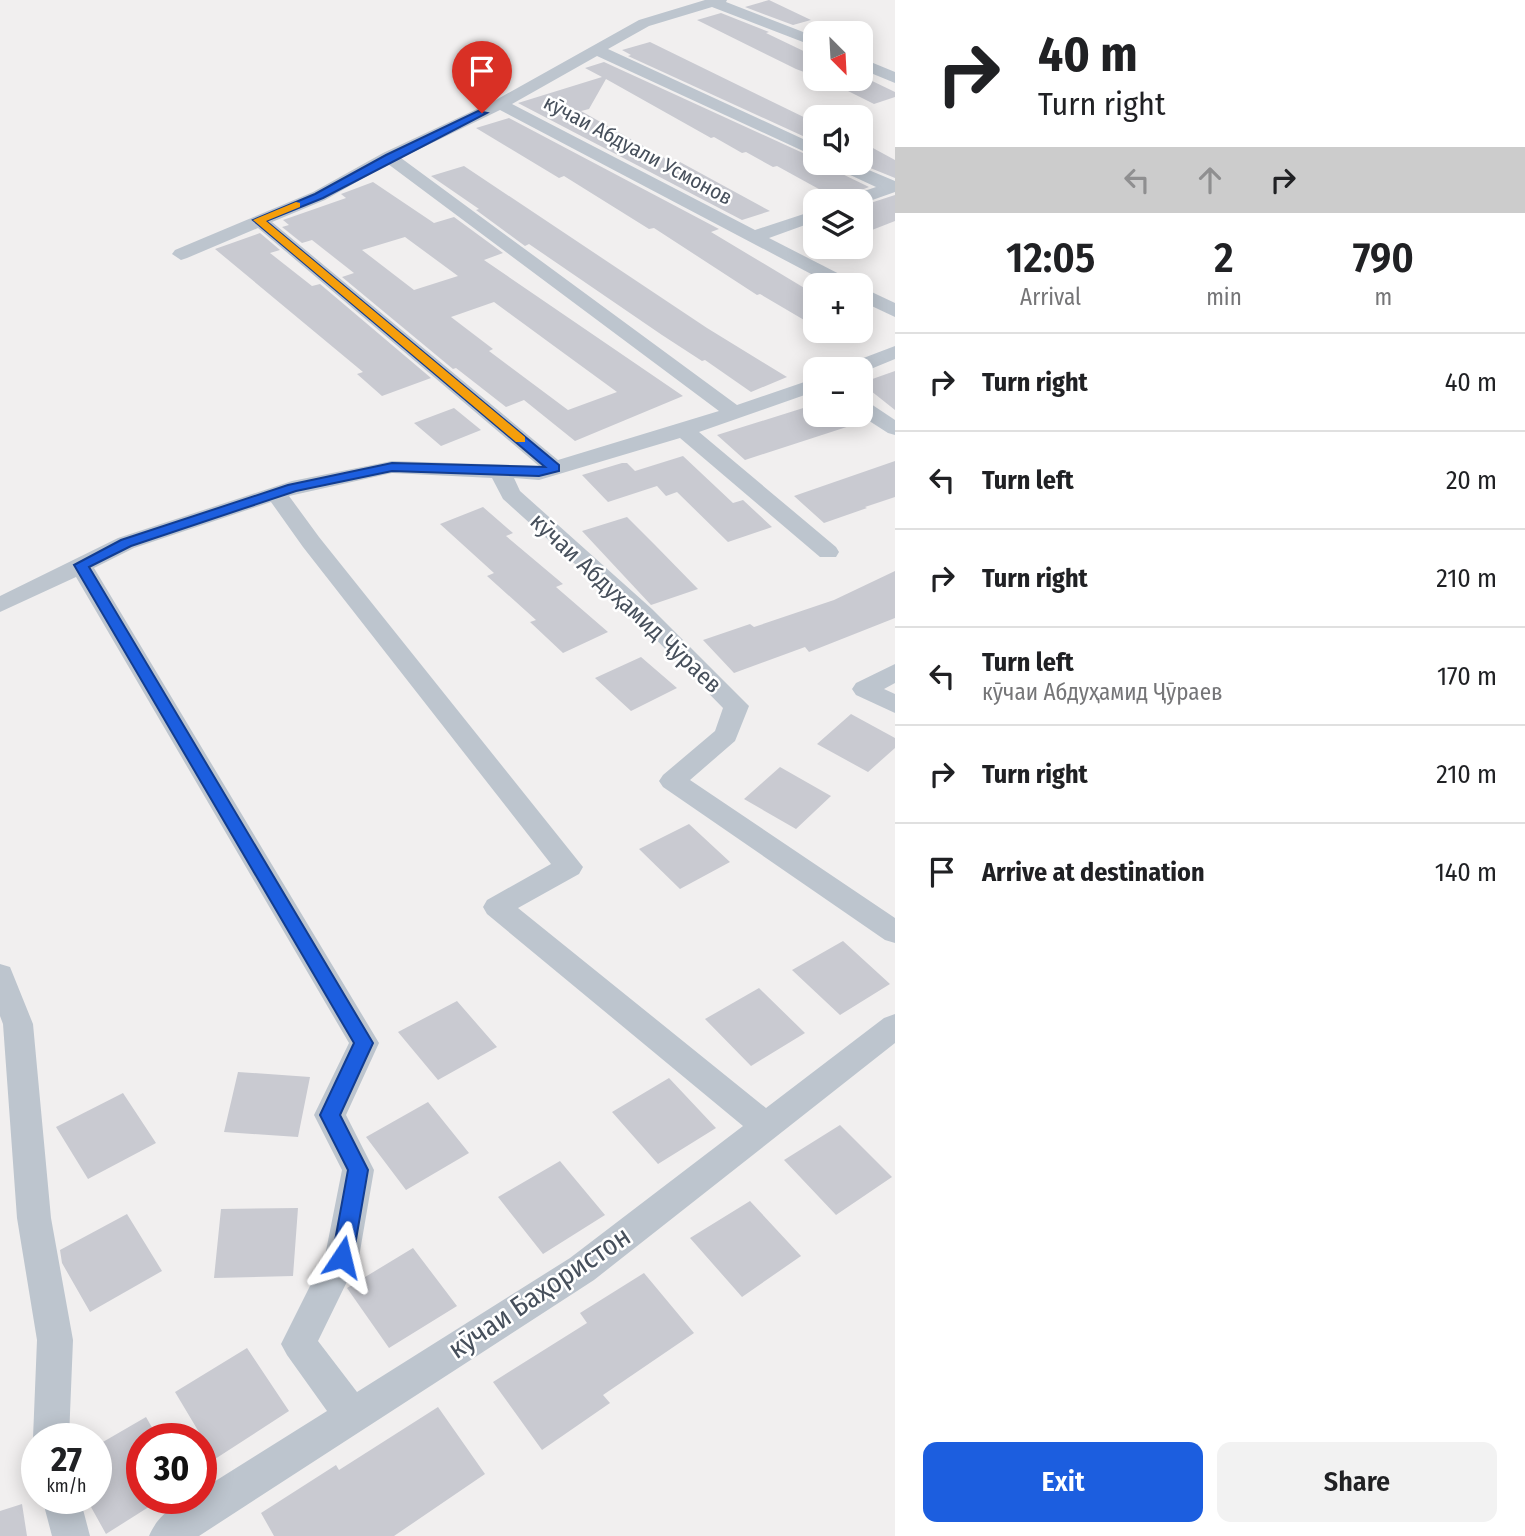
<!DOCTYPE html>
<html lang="en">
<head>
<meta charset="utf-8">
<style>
	body { margin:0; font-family:"Fira Sans Condensed",sans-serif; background:#f2f2f2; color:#202124; height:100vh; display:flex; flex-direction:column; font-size:26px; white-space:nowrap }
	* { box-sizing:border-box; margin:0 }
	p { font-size:23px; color:#757577 }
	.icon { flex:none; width:38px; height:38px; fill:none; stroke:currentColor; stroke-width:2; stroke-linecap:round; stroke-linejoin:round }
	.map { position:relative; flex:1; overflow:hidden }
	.details { display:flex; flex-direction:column; background:#fff; width:630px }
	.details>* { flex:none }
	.hud { background:#fff; color:#202124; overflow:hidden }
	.needle { width:46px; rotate:156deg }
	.controls { position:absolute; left:803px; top:21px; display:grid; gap:14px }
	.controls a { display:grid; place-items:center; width:70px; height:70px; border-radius:14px; background:#fff; box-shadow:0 4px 18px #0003; font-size:35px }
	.speed { position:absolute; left:21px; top:1423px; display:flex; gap:14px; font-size:35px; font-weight:700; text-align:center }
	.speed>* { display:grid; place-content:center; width:91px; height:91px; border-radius:50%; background:#fff; box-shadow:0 4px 18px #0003; line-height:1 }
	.speed small { font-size:18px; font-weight:400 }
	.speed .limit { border:10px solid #d22; background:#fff; color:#111 }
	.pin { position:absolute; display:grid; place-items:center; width:60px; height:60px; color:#fff; margin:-72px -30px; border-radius:50% 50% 50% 0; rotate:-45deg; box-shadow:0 0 7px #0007 }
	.pin .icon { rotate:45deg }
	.me { position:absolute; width:77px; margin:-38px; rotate:10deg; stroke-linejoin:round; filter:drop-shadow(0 0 5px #0008) }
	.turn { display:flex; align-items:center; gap:24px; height:147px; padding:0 28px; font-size:32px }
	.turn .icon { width:91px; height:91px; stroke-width:2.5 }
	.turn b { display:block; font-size:49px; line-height:60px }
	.lanes { display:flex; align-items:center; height:66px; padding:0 28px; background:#0003; justify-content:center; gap:35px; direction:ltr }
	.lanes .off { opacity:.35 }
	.eta { display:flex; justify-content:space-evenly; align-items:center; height:119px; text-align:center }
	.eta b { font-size:42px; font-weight:600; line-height:49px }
	.button { display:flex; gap:14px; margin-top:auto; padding:14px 28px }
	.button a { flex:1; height:80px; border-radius:14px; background:#1c5edf; color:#fff; font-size:28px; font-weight:600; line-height:80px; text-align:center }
	.button a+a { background:#f2f2f2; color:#202124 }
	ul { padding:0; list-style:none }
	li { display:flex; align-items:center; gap:21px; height:98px; padding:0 28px; border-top:2px solid #e0e0e0 }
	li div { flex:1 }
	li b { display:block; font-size:26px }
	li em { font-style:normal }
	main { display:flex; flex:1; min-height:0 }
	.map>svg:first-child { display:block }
</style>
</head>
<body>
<main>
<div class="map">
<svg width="895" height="1536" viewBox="0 0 895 1536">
	<rect width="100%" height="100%" fill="#f1efef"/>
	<!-- building -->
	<path fill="#c9cad1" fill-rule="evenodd" d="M769,0L811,20L793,25L745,7Z
		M721,13L769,32L766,33L816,57V68L804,72L796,69L697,20Z
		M650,42L816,123V142L628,56L631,55L622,50Z
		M604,62L816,159V163H828L832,169L869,187L837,199L777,166L773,167L746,152L742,153L714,137L711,138L606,79L589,109L581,111L675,164L680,162L770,211L742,220L518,103L602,77L585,68Z
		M824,79H868L895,92V97L874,104Z
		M509,118L719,229L711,232L816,295V327L760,294L757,295L654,228L649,229L564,176L559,178L476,128Z
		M871,147L895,160V178L858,163H861V150Z
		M464,166L707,328L787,377L751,392L705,360L702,361L662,335L529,244L525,246L476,210L479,209L431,176Z
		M373,182L434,223L454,217L503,253L484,260L683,396L575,441L524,400L506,407L456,368L453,369L342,277L354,273L312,240L302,243L282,227L289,225L283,220L346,198L341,194ZM405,237L458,276L414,290L362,250ZM494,302L554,346L617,392L568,410L489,351L493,349L451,317Z
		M895,195V221L872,230L861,224V206Z
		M260,233L280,250L270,253L312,286L320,284L431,378L382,396L357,374L363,372L215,249Z
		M895,371V410L861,383Z
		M816,404V415H857L865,421L745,460L717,435Z
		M454,408L481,430L441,446L414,423Z
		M683,456L733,503L743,500L772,527L728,542L677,492L666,496L657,486L608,502L582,475L622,463H627L635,471Z
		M895,461V497L865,507L867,508L824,523L794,496Z
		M483,507L513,533L506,536L563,584L556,587L608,632L563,653L530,622L536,620L487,576L494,573L440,524Z
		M627,517L655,545L698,589L651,605L582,531Z
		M895,571V618L809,652L805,647L734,673L703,640L750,624L754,627L834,600Z
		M641,657L677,688L631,711L595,678Z
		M851,714L895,738V748L868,772L817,744Z
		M780,767L831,796L796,829L744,799Z
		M689,824L730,862L680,889L639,849Z
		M843,941L890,984L840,1015L792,970Z
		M759,988L805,1033L751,1066L705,1019Z
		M457,1001L497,1047L438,1080L398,1032Z
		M238,1072L310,1077L298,1137L224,1132Z
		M669,1078L716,1128L658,1164L612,1112Z
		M123,1093L156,1143L88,1179L56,1127Z
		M428,1102L469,1153L406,1190L366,1137Z
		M840,1125L892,1177L836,1215L784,1160Z
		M560,1161L605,1215L543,1254L498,1197Z
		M750,1201L801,1256L742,1297L690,1238Z
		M298,1208L293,1276L214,1278L221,1209Z
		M127,1214L162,1271L90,1312L62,1263L60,1250Z
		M413,1248L457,1306L389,1348L347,1288Z
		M644,1273L694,1333L603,1395L610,1403L542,1450L493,1382L587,1323L580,1313Z
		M247,1348L289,1411L215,1459L175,1392Z
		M438,1407L485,1474L394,1536H274L261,1513L336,1465L339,1470Z
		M146,1417L158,1438H142V1498H163L106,1534L86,1498H96V1446Z
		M22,1504L27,1536H0V1511Z"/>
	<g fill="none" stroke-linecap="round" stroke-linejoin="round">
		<!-- minor -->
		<path fill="#bdc5ce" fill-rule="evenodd" d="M705,0H727L726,2L816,37V47L712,7L649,26L608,49L816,145V157L597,56L512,104L755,230L816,210V221L769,238L853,281L855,285H832L500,110L401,158L737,405L816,378V391L699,432L836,547L839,552L836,557H820L680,438L539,480L514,478L520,491L652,609L749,706L735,741L690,780L895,918V943L885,940L663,787L659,781L663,775L715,731L723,708L636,619L503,499L492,478L392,473L289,496L319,537L583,867L579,874L518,908L766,1108L884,1018L895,1014V1043L594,1280L199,1536H149C157,1516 179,1498 201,1498V1490L327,1411L287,1355L281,1344L325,1256L342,1170L314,1115L349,1043L76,577L0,612V596L118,538L292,481L392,461L539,466L258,228L187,258L181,260L172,254L175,250L313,192L383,153L494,101L639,20ZM388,164L719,411L558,460L272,222L325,200ZM271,502L303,547L551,864L487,900L483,907L487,914L743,1126L570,1258L357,1392L318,1341L359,1257L374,1170L346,1115L379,1043L94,568L134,548Z
			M861,58L895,72V83L861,69Z
			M831,163H852L895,181V192L861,204V201H844L847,197L876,187L833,167Z
			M861,287L895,303V317L861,301Z
			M895,346V359L861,373V369H842L845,365Z
			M861,400L868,402L895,420V435L888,433L860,415Z
			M895,664V683L884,689L895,694V713L856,695L852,689L856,683Z
			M0,964L10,967L33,1024L51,1218L73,1340L69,1438H37V1447L33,1438L37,1340L17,1218L3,1024L0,1016Z
			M42,1498H80L90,1536H52Z"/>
	</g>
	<!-- route -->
	<path fill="#1c5edf" stroke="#123d91" stroke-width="2" d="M478,111L487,113L323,198L266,221L559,465V471L539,476L392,471L296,491L131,546L89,567L373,1043L340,1115L368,1170L353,1257L350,1264L342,1266L335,1264L332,1257L348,1170L320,1115L354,1043L74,565L121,540L288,485L392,463L545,467L253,220L315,194L386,155Z"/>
	<!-- slow -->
	<path fill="#f59e0b" d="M296,202L300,203V207L266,221L525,437V442H516L253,220Z"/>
	<g text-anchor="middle" stroke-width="5" stroke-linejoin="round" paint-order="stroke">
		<!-- far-street labels -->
		<g font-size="21" fill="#47505c" stroke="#fff">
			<text transform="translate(638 150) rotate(28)" y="7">кӯчаи Абдуали Усмонов</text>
		</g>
		<!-- street labels -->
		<g font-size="24" fill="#47505c" stroke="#fff">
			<text transform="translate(626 603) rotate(43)" y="8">кӯчаи Абдуҳамид Ҷӯраев</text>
		</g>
		<!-- near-street labels -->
		<g font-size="28" fill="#47505c" stroke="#fff">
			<text transform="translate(539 1292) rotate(-34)" y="10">кӯчаи Баҳористон</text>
		</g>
	</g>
</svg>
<div class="controls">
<a><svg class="needle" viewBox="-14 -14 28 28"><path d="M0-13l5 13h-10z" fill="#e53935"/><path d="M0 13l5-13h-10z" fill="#757577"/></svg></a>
<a><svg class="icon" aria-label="sound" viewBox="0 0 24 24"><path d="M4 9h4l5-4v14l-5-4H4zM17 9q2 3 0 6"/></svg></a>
<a><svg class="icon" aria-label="layers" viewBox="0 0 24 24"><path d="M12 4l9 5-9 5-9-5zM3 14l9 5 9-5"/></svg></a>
<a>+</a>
<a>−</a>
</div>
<div class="speed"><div>27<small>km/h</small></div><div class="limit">30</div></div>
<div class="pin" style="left:482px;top:113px;background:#d93025"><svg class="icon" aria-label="arrive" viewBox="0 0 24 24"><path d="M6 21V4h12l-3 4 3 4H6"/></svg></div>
<svg class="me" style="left:342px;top:1257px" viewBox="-20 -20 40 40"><path d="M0-17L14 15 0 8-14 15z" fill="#1c5edf" stroke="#fff" stroke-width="4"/></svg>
</div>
<section class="details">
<div class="hud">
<div class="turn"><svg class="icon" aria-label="right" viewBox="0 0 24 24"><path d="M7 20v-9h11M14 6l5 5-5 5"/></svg><div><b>40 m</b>Turn right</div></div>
<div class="lanes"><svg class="icon off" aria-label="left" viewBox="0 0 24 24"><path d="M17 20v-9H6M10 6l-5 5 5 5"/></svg><svg class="icon off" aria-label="ahead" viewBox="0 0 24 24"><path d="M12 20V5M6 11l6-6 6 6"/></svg><svg class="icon" aria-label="right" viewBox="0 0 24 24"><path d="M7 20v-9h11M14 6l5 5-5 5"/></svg></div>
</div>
<div class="eta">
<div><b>12:05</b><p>Arrival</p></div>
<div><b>2</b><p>min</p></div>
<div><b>790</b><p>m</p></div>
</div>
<ul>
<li><svg class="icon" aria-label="right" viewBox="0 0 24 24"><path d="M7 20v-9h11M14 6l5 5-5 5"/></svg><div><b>Turn right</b></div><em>40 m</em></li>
<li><svg class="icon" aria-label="left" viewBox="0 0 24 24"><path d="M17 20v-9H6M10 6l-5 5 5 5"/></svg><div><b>Turn left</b></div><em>20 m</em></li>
<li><svg class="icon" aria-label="right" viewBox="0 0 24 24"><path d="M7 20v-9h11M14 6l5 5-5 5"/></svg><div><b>Turn right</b></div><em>210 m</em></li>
<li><svg class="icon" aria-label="left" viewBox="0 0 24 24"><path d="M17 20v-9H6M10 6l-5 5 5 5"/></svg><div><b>Turn left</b><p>кӯчаи Абдуҳамид Ҷӯраев</p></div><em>170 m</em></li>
<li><svg class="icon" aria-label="right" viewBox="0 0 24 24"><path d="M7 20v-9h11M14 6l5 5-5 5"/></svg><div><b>Turn right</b></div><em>210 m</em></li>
<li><svg class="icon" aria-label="arrive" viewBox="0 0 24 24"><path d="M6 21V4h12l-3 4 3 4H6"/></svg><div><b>Arrive at destination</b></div><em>140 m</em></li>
</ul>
<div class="button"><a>Exit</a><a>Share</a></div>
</section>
</main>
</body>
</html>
